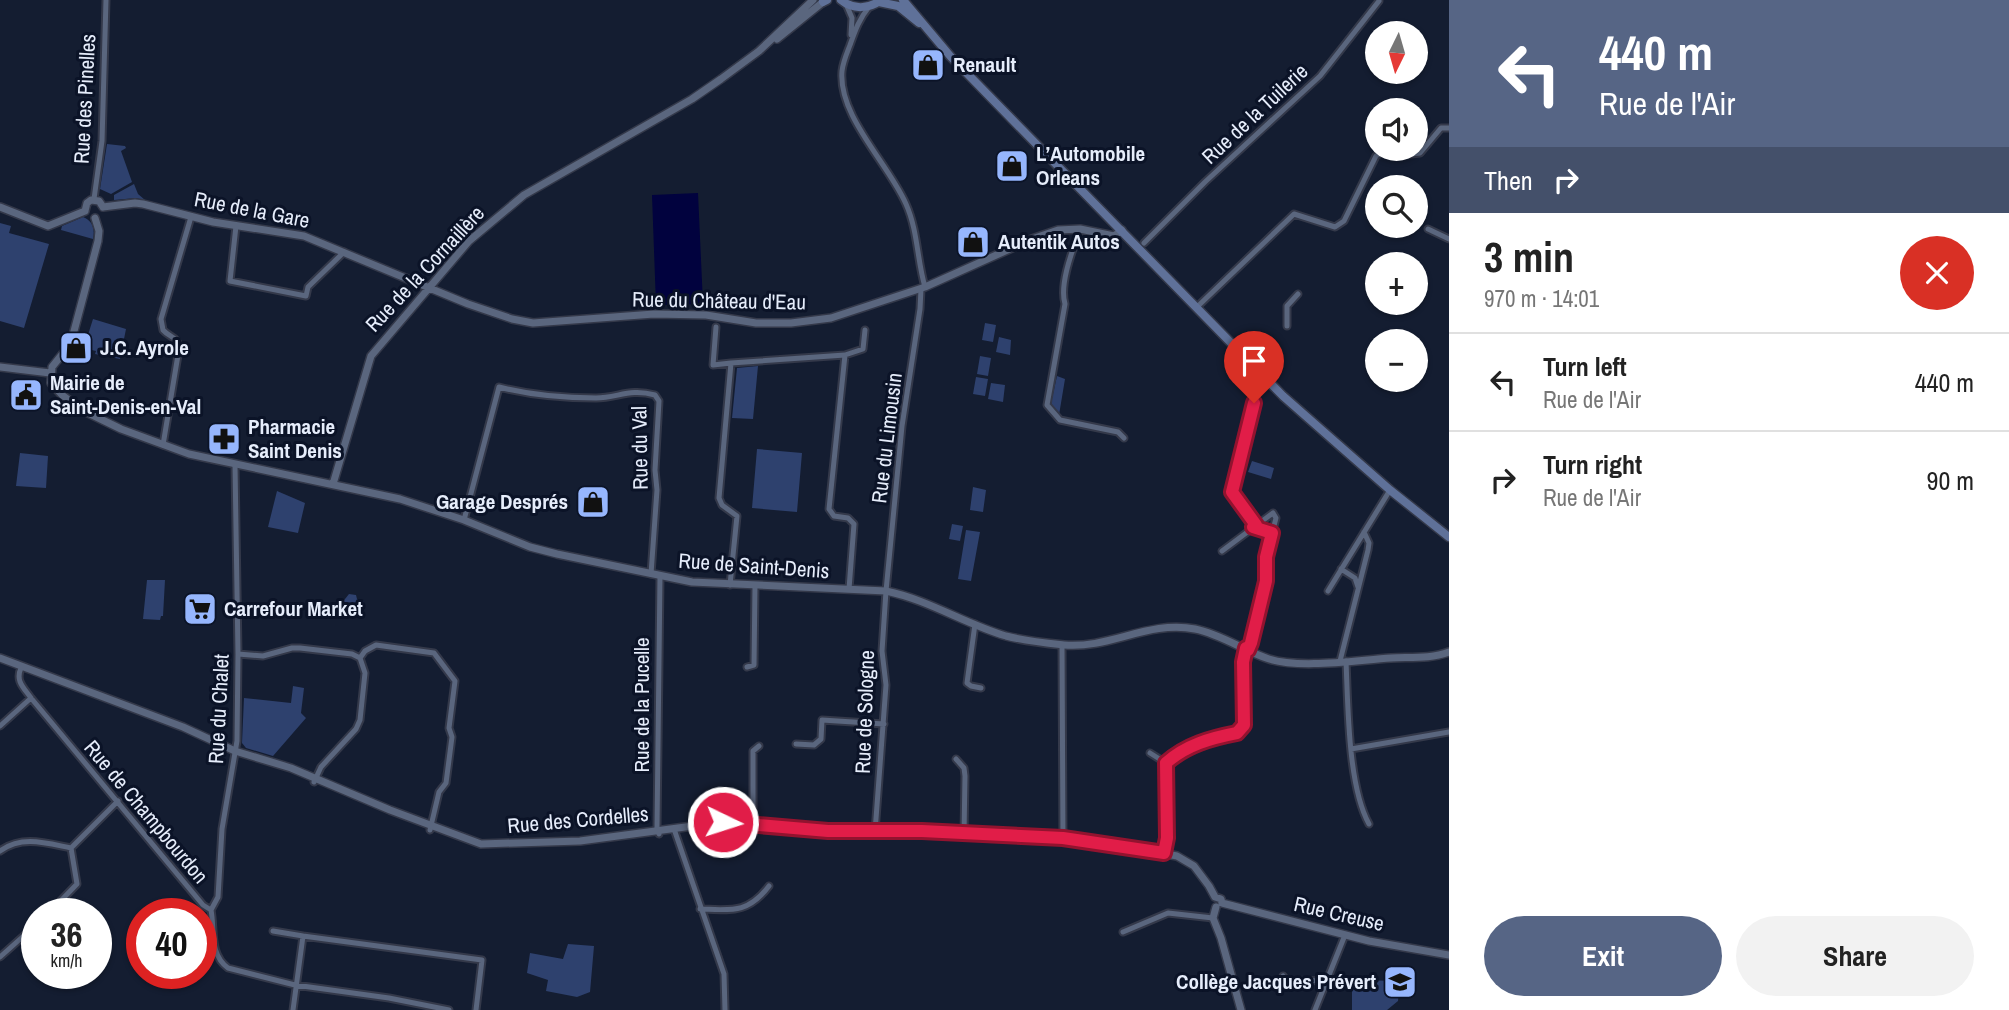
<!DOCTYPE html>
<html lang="en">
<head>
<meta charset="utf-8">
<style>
	body { margin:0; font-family:"Archivo Narrow",sans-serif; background:#f2f2f2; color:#222; height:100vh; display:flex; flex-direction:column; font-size:26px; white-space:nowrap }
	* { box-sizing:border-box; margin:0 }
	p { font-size:23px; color:#767676 }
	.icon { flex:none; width:38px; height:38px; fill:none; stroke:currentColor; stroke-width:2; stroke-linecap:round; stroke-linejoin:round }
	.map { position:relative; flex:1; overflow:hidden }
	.panel { display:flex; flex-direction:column; background:#fff; width:560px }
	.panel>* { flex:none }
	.top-card { background:#566585; color:#fff; overflow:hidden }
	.needle { width:46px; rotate:185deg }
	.fabs { position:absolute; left:1365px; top:21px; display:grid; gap:14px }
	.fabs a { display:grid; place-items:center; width:63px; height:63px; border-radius:50%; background:#fff; box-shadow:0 2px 5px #0004; font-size:35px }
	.speed { position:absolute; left:21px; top:898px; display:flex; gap:14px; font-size:35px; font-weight:700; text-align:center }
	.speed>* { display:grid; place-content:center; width:91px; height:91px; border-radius:50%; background:#fff; box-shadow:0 2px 5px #0004; line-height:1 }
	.speed small { font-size:18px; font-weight:400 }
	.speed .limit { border:10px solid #d22; background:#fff; color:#111 }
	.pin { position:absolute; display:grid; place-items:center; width:60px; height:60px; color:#fff; margin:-72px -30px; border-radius:50% 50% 50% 0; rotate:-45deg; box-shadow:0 0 7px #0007 }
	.pin .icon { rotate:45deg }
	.me { position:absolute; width:77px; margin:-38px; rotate:94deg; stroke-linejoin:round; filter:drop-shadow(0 0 5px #0008) }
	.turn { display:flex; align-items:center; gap:24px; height:147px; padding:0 35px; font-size:32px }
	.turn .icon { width:91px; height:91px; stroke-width:2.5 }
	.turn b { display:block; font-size:49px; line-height:60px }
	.then { display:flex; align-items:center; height:66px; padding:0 35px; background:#0003; gap:14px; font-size:26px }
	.round { display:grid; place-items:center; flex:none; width:74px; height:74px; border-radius:37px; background:#f2f2f2 }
	.summary { display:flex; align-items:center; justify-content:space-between; height:119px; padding:0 35px }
	h1 { font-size:42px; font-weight:800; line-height:52px }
	.button { display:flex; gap:14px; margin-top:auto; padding:14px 35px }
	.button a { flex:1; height:80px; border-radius:42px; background:#566585; color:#fff; font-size:28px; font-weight:800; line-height:80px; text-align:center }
	.button a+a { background:#f2f2f2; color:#222 }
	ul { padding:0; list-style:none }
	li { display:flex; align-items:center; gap:21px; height:98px; padding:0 35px; border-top:2px solid #e0e0e0 }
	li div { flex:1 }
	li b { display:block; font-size:26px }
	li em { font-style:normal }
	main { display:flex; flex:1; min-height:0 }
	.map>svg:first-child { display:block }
</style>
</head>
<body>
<main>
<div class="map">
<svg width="1449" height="1010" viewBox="0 0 1449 1010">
	<rect width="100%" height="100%" fill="#141d31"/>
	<!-- green -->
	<path fill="#2e416e" d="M107,144L125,146L126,148L121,151L132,182L111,194L100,189Z
		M134,184L138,194L145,200L136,198L114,200V195Z
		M83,217C93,221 95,229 93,239L61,230L62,226Z
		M0,223L11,226L9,233L49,244L24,328L0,321Z
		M93,319L126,329L120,359L95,354L96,351L87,349L89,342L86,341Z
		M985,323L996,325L993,342L982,340Z
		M999,337L1011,340L1010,355L996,352Z
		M980,356L991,358L988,376L977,374Z
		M758,366L753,419L732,418L737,368Z
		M1057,376L1065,379L1059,415L1051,403Z
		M976,377L988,379L985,396L973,394Z
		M991,383L1005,385L1003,402L988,399Z
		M757,449L802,453L797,512L752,508Z
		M20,453L48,456L46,488L16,486Z
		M1252,461L1274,468L1271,479L1248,472Z
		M973,487L986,490L983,512L970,510Z
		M277,491L305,503L298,533L268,527Z
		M952,524L963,526L960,541L949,539Z
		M966,530L980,532L971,581L958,579Z
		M147,580H165L163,616H161L160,620L143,619Z
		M349,594L356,595L357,599L364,601L362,607L343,608L341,604Z
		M293,686L304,688L301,713L306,718L273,756L246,748L242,743L244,698L291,703Z
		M568,944L594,946L590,992L577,997L546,991L548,980L527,973L530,953L563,959Z
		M1352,980L1400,981L1398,1001L1387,1010H1352Z"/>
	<!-- water -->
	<path fill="#01023e" d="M698,193L703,304L656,305L652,195Z"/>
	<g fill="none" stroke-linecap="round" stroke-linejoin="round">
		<defs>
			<path id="minor" d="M846,4L852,18L851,35
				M869,7C859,19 855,31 850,45C847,53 843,62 842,71C838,116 888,163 906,204C918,231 917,260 925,287
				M1389,149L1411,154L1420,153L1441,128H1449
				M94,199L102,141L106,0
				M236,226L230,281L306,296L308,287L344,252
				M1080,229C1073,249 1059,284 1065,304L1047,405L1060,420L1118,432L1124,438
				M1428,229L1449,239
				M1144,243L1205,182L1320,76L1379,1
				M1197,307L1294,214L1335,227L1344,221L1376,156L1386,149
				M1287,326V306L1298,294
				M716,327L713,365L731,363
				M845,355L863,349L865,330
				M163,445L179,349C178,336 170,338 163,330L161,319L191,217
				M464,520L499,387C530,395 563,398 596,398C618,398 629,388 655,395L659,401L655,470L657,490L651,574
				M1256,525L1232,492L1260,381L1264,376
				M1253,527L1272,533
				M1222,551L1273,513L1276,518L1266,557V581L1249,650
				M1341,569L1355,578L1358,587
				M730,585L737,516L722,505L719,498L731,363L845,355L829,509L834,516L848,518L854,524L849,589
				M1328,591L1390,490
				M975,624L967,683L971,686L981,688
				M1062,645L1063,842
				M238,654L263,656L292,648H300L352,654L360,658L365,673L360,720L356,729L321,767L314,782
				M360,658L365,651L376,645L434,653L455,681L449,728L452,737L446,783L439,792L430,830
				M1340,661L1368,550L1369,543L1364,532
				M1346,661C1348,706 1348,786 1369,824
				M747,667L754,665L755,586
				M21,668C15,681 24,688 31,698L203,905L211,910C215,931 209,954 228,968L295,985L389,998L449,1010
				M0,726L31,698
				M796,744L814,745L821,739L822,720L884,724
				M1351,749L1449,732
				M1150,753L1166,763
				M956,759L964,768L965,776L964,834
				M753,828V751L759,746
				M674,829L724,974L725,1010
				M875,832L886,685L882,651L886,591L902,426L920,309L921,289
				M659,834L657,828L660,576
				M0,851C22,835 46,843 71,848
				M1164,855L1167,838L1166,763C1179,751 1194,744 1211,739C1222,735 1234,736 1243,728V662L1246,648
				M700,909C731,910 748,914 769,886
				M211,910L218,897L222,829L237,741L238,654L235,465
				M48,914L77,884L71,848L118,801
				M273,931L303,936
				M1123,932L1168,913L1213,918
				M0,957L37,924
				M1283,976L1286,980L1327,981
				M293,1010L303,936L482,960L476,1010
				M1315,1010L1345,935"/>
			<path id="tertiary" d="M777,39L823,2
				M0,207L48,226L85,211
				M103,207L135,203L143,204L213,222L304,236L468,304L512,319L533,323L654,314L706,315L756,323H791L831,318L925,287L1032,239L1058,230L1080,229L1114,236L1122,230
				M85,211L87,203L91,200L99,201L103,207
				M95,218L99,231L98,241L73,335L68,347L52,367L51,383L62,395L84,411L121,429L189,454L400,499L464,520L530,547L557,554L692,582L886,591C929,600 965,624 1006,636C1025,641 1045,643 1064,645C1110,649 1148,620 1195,629C1221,634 1244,651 1269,659C1301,669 1357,660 1391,658C1410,657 1431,659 1449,652
				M0,367L50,373
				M333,484L371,356L469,241L524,195L692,99L721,79L759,51L813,0
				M0,658L183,727L235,751L291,768L390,810L481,844L580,841L723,822L828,831H922L1063,838L1086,839L1177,856L1194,866L1209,886L1215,897L1221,899L1222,903
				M1222,903L1369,941L1449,955
				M1216,907L1213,918L1221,938L1241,1010"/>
			<path id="secondary" d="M841,0C853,10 869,9 881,0
				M903,0L951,57L1283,396L1390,490L1449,537
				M823,2L827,0
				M879,2L898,6L919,23"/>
		</defs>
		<!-- minor casing -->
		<use href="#minor" stroke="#34394a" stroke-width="9"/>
		<!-- tertiary casing -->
		<use href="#tertiary" stroke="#34394a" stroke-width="10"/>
		<!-- secondary casing -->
		<use href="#secondary" stroke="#34394a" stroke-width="11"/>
		<!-- minor -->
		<use href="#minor" stroke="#5a667e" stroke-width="5"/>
		<!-- tertiary -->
		<use href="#tertiary" stroke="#5a667e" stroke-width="7"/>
		<!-- secondary -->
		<use href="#secondary" stroke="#5f7199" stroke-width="8"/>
	</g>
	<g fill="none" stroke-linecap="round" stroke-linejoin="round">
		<defs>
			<path id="route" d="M723,822L828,831H922L1063,838L1164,853L1167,838L1166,763C1186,745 1211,738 1237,733L1244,725L1243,662L1246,648L1248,650L1251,643L1266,581V557L1272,533L1253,527L1256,525L1232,492L1254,403"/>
		</defs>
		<!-- route casing -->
		<use href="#route" stroke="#92132f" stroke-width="18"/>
		<!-- route -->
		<use href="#route" stroke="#e11d48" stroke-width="12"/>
	</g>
	<!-- icons -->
	<defs>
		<symbol id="shop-square" viewBox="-11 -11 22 22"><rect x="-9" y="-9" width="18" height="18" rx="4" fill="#96b6fd" stroke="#0b1327"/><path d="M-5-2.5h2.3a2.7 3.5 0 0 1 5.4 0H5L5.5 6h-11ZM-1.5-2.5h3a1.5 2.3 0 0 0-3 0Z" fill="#111"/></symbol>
		<symbol id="civic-square" viewBox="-11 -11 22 22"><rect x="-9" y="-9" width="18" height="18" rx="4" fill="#96b6fd" stroke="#0b1327"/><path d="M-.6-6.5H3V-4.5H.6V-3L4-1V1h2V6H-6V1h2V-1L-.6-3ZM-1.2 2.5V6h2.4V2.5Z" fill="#111"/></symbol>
		<symbol id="pharmacy-square" viewBox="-11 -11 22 22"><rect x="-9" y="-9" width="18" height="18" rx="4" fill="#96b6fd" stroke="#0b1327"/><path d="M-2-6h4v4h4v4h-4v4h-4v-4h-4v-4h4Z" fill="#111"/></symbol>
		<symbol id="supermarket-square" viewBox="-11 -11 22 22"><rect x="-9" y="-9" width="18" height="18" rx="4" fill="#96b6fd" stroke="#0b1327"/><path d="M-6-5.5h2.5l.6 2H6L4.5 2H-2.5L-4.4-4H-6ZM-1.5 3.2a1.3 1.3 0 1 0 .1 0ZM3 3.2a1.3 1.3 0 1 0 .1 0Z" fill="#111"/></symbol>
		<symbol id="school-square" viewBox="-11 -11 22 22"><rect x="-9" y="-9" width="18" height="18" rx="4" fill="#96b6fd" stroke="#0b1327"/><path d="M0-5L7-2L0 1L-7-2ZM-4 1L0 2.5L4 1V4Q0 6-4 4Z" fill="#111"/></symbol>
	</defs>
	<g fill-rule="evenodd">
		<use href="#shop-square" x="909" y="46" width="38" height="38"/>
		<use href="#shop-square" x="993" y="147" width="38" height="38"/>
		<use href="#shop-square" x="954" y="223" width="38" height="38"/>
		<use href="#shop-square" x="57" y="329" width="38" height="38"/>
		<use href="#civic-square" x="7" y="376" width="38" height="38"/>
		<use href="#pharmacy-square" x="205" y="420" width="38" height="38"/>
		<use href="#shop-square" x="574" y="483" width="38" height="38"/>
		<use href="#supermarket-square" x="181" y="590" width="38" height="38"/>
		<use href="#school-square" x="1381" y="963" width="38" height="38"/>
	</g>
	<g text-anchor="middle" stroke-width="6" stroke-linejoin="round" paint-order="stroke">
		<!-- poi labels -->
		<g font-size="21" font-weight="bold" fill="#e6edfb" stroke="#0b1327" text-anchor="start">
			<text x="953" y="72">Renault</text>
			<text x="1036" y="161">L’Automobile<tspan x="1036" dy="24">Orleans</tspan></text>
			<text x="998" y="249">Autentik Autos</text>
			<text x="100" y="355">J.C. Ayrole</text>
			<text x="50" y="390">Mairie de<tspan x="50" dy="24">Saint-Denis-en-Val</tspan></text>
			<text x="248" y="434">Pharmacie<tspan x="248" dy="24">Saint Denis</tspan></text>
			<text x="568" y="509" text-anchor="end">Garage Després</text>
			<text x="224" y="616">Carrefour Market</text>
			<text x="1376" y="989" text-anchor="end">Collège Jacques Prévert</text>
		</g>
		<!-- street labels -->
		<g font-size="21" fill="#e6edfb" stroke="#0b1327">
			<text transform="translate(85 99) rotate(-87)" y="7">Rue des Pinelles</text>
			<text transform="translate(1255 114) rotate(-43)" y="7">Rue de la Tuilerie</text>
			<text transform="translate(252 210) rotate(11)" y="7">Rue de la Gare</text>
			<text transform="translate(425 269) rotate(-47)" y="7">Rue de la Cornaillère</text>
			<text transform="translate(719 301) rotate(1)" y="7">Rue du Château d'Eau</text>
			<text transform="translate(887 438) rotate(-83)" y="7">Rue du Limousin</text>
			<text transform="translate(640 448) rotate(-91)" y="7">Rue du Val</text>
			<text transform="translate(754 566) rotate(4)" y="7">Rue de Saint-Denis</text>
			<text transform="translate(642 705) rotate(-90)" y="7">Rue de la Pucelle</text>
			<text transform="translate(219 709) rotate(-87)" y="7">Rue du Chalet</text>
			<text transform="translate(865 712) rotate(-88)" y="7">Rue de Sologne</text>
			<text transform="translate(146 812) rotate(50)" y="7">Rue de Champbourdon</text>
			<text transform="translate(578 820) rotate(-5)" y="7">Rue des Cordelles</text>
			<text transform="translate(1339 914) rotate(13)" y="7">Rue Creuse</text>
		</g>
	</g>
</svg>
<div class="fabs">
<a><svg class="needle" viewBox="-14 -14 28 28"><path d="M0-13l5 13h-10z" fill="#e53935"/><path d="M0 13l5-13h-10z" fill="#767676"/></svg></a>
<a><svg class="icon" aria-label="sound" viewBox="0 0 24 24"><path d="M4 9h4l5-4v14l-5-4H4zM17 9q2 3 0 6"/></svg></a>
<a><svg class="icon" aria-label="search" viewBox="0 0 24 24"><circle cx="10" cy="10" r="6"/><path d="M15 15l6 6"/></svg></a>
<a>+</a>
<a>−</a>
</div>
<div class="speed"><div>36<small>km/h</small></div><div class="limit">40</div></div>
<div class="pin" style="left:1254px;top:403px;background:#d93025"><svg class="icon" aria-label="arrive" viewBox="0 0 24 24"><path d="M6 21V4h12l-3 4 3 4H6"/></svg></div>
<svg class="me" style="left:723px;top:822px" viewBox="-20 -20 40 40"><circle r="17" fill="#e11d48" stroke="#fff" stroke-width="3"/><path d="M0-11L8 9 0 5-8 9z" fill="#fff"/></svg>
</div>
<section class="panel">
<div class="top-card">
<div class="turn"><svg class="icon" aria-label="left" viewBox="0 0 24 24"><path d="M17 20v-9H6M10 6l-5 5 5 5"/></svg><div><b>440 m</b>Rue de l'Air</div></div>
<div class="then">Then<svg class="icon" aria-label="right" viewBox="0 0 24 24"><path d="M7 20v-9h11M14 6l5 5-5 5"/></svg></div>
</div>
<div class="summary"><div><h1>3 min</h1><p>970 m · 14:01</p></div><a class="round" style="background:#d93025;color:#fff"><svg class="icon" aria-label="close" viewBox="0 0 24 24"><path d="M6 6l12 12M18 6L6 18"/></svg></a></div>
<ul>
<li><svg class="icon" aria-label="left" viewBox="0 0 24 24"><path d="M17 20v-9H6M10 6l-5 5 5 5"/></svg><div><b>Turn left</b><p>Rue de l'Air</p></div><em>440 m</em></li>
<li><svg class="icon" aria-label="right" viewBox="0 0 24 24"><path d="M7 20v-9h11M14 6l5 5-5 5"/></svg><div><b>Turn right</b><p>Rue de l'Air</p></div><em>90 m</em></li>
</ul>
<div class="button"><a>Exit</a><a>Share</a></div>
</section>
</main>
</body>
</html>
